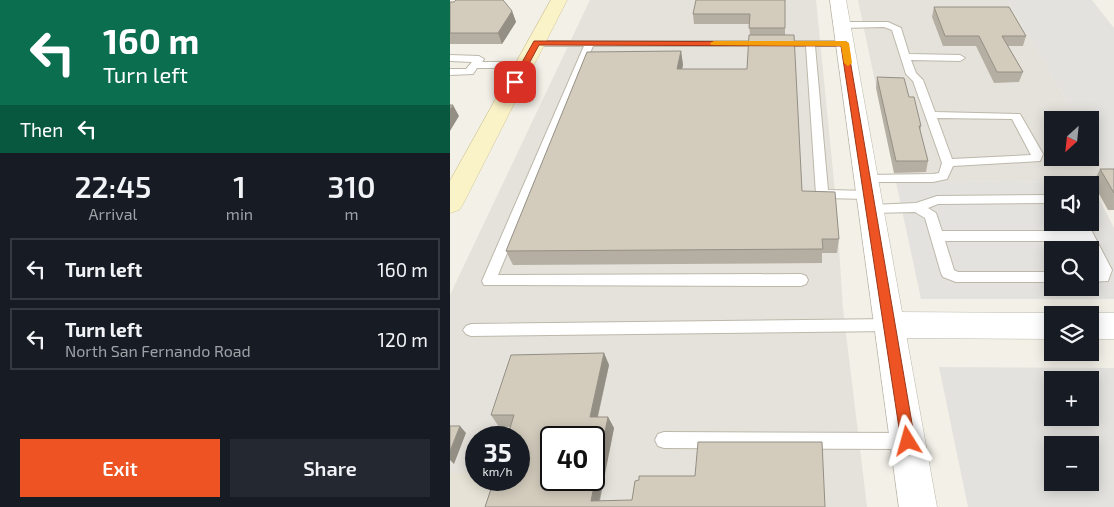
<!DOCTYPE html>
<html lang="en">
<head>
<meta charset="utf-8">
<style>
	body { margin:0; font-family:"Exo 2",sans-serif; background:#242831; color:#f1f3f6; height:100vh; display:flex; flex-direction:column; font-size:19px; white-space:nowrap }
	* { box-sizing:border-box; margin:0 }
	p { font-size:16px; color:#9ea1a6 }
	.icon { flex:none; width:28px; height:28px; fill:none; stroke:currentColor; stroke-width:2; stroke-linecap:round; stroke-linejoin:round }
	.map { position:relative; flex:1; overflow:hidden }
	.details { display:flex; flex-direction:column; background:#171b24; width:450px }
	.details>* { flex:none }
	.banner { background:#0b6e4f; color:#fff; overflow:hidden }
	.needle { width:32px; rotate:207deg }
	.tools { position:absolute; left:594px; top:111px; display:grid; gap:10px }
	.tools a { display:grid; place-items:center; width:55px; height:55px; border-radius:0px; background:#171b24; box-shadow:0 2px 12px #0003; font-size:25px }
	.speed { position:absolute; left:15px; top:426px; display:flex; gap:10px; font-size:25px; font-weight:700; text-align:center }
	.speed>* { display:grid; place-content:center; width:65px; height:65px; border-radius:50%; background:#171b24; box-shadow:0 2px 12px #0003; line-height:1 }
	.speed small { font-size:12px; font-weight:400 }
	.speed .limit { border:2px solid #111; border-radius:8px; background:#fff; color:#111 }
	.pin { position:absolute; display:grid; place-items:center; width:42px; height:42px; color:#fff; margin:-21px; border-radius:10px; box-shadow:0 2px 8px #0006 }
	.me { position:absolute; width:55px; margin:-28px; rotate:352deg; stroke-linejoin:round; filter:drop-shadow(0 0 4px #0008) }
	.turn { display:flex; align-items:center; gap:18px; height:105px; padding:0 20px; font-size:22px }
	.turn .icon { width:65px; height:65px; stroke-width:2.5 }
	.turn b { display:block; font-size:35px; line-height:42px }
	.then { display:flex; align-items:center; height:48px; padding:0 20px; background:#0003; gap:10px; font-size:19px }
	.eta { display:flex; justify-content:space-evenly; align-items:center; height:85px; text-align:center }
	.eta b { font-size:30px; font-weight:600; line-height:35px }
	.primary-button { display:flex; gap:10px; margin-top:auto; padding:10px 20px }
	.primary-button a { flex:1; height:58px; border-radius:0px; background:#ed5323; color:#fff; font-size:20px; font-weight:600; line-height:58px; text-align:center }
	.primary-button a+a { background:#242831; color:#f1f3f6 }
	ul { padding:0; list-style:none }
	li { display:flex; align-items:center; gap:15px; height:62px; margin:0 10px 8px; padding:0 10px; border:2px solid #363941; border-radius:0px }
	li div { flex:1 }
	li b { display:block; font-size:19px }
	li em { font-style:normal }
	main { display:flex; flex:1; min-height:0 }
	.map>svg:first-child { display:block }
</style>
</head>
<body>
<main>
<section class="details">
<div class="banner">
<div class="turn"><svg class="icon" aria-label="left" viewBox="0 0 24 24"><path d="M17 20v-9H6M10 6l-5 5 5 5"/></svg><div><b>160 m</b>Turn left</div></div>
<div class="then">Then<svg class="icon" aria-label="left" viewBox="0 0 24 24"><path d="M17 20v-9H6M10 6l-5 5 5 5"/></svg></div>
</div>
<div class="eta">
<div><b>22:45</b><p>Arrival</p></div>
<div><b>1</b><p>min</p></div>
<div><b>310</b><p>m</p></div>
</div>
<ul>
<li><svg class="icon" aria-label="left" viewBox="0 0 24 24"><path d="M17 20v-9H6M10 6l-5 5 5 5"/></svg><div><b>Turn left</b></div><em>160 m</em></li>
<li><svg class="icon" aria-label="left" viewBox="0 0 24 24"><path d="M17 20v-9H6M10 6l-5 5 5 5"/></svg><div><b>Turn left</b><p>North San Fernando Road</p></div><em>120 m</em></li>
</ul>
<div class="primary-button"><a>Exit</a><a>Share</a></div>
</section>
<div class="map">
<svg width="664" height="507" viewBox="0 0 664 507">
	<rect width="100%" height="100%" fill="#f2f0e7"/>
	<!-- residential -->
	<path fill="#e6e2d5" d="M0,473H26V480H53L46,507H0Z"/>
	<!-- industrial -->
	<path fill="#e5e1db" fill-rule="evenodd" d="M140,0H366L386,202L393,309L417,507H46L69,480V438H26V473H0V295ZM101,438H144V480H101Z
		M408,0H557L628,120H602V158H640V141L664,181L446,182Z"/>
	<!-- parking -->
	<path fill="#e4e2de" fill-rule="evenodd" d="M557,0H642L664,28V181L640,141V120H628Z
		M640,181L664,228V299H471L446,182ZM602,185H640V222H602ZM602,250H640V288H602Z
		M489,367L664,368V507H518ZM602,380H640V418H602ZM602,445H640V482H602Z"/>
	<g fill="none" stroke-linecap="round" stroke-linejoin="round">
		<defs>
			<path id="service" d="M438,22L451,28L459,54L510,55L515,58L510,61L461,60L466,73L473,80L485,112L570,114L593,154L590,161L503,166L497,179L483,182H413L411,179L413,176L417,175L483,174L489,173L492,163L463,81L456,74L442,30L434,27L392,28L388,25L392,22ZM487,118L562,119L581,155L502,159Z
				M83,41H398L400,43L395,46H365L378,190L419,191L425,195L419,199L372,198L366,194L356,46H143L48,275L351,274L356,276L358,280L356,284L351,286L34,285L32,281L134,46H86L81,43Z
				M0,55L29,56L34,59L32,62H75L80,65L75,68H27L23,74L0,75V69H16L22,62L0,61Z
				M602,195V203L488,204L478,208L486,213L492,231H628L624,222H637L662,270L658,281L640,282V272L648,270L640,250H638L633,241H495L504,270L508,272H602V282H506L493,277L491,273L475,218L465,212L422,213L416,209L422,205L466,203L487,196Z
				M441,319L446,321L449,325L446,329L441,331L21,336L16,334L13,330L16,326L21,324Z
				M214,432L457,433L463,435L466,441L463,447L457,449L214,448L208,446L205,440L208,434Z"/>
			<path id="minor" d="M441,312L602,313L607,315H602V339L441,338L430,334L426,325L430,316Z
				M640,313H664V339H640V315H635Z"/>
			<path id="tertiary" d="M380,0H396L487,507H449Z"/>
			<path id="secondary" d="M101,0H117L13,204L9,210L0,213V181Z"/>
		</defs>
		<!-- service casing -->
		<use href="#service" stroke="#bdb8aa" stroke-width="2"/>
		<!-- minor casing -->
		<use href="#minor" stroke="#bdb8aa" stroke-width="1"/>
		<!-- tertiary casing -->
		<use href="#tertiary" stroke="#bdb8aa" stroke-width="1"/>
		<!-- secondary casing -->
		<use href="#secondary" stroke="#d0c698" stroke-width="1"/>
		<!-- service -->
		<use href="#service" fill="#fff" fill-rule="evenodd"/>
		<!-- minor -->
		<use href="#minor" fill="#fff" fill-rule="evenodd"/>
		<!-- tertiary -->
		<use href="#tertiary" fill="#fff" fill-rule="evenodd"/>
		<!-- secondary -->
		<use href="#secondary" fill="#fbf3c8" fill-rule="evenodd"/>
	</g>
	<!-- wall -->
	<path fill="#b5afa3" d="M335,0V35L352,191L389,239L387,253H372V263L63,265L56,251L231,51L233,65L232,69H297L300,35L299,24H244L243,14Z
		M0,2L62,11L66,22L52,44H0Z
		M484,7L576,36L573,46H558L573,72L569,82L544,83L526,46H493L482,17Z
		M427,77L459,97L471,126L470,132L478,161L476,172L444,173L426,88Z
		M650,169H664V210H658L643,183Z
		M154,353L159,365L148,417H158L164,428L150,501L375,507H35L61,427H49L41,415Z"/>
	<!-- shaded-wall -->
	<path fill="#948f84" d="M62,11L66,22L52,44L48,33Z
		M231,51L233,65L229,82L227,69Z
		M3,105L9,116L0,131V110Z
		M154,353L159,365L145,428L140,417Z
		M158,417L164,428L148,507L141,501Z
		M10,426L16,433L4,464L0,460V451Z"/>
	<!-- building -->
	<path fill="#d3ccbd" stroke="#948f84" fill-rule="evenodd" d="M6,0H53L62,11L48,33H0V2H4Z
		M246,0H335V28H299L300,14H243Z
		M484,7H559L576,36H552L573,72H547L529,36H495Z
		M299,35H344L352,191L385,192L389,239H372L373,249L56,251L137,52L231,51L227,69H297Z
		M427,77L454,78L459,97H464L471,126H469L478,161H446Z
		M0,105H3L0,110Z
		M650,169H664V193Z
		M154,353L140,417H158L141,501L182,500L185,481L189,480V476H245L248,442H372L375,507H35L44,480H69V438H57L64,415H41L61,355ZM101,438H144V480H101Z
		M0,426H10L0,451Z"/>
	<!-- route -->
	<path fill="#ed5323" stroke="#9a3617" d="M84,41L397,42L465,441L463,446L458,448L453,446L451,441L391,46L89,45L68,84H62L61,82Z"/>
	<!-- slow -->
	<path fill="#f59e0b" d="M264,41H395L399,43L402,63L398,66L394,63L391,46L261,45L260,43Z"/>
</svg>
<div class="tools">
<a><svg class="needle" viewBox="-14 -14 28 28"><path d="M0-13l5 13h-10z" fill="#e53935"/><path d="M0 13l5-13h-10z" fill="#9ea1a6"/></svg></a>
<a><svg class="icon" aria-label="sound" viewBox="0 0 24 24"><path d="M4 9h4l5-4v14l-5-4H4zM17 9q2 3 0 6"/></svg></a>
<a><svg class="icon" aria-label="search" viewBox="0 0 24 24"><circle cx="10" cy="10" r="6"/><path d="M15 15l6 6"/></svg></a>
<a><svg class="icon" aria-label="layers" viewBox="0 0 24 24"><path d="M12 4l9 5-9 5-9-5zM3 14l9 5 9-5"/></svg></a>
<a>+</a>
<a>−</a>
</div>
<div class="speed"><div>35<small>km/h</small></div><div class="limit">40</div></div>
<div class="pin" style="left:65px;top:82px;background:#d93025"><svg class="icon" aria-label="arrive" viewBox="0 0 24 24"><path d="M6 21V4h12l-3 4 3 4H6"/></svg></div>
<svg class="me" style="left:458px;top:441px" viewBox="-20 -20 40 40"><path d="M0-17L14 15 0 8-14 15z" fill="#ed5323" stroke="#fff" stroke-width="4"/></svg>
</div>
</main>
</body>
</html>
